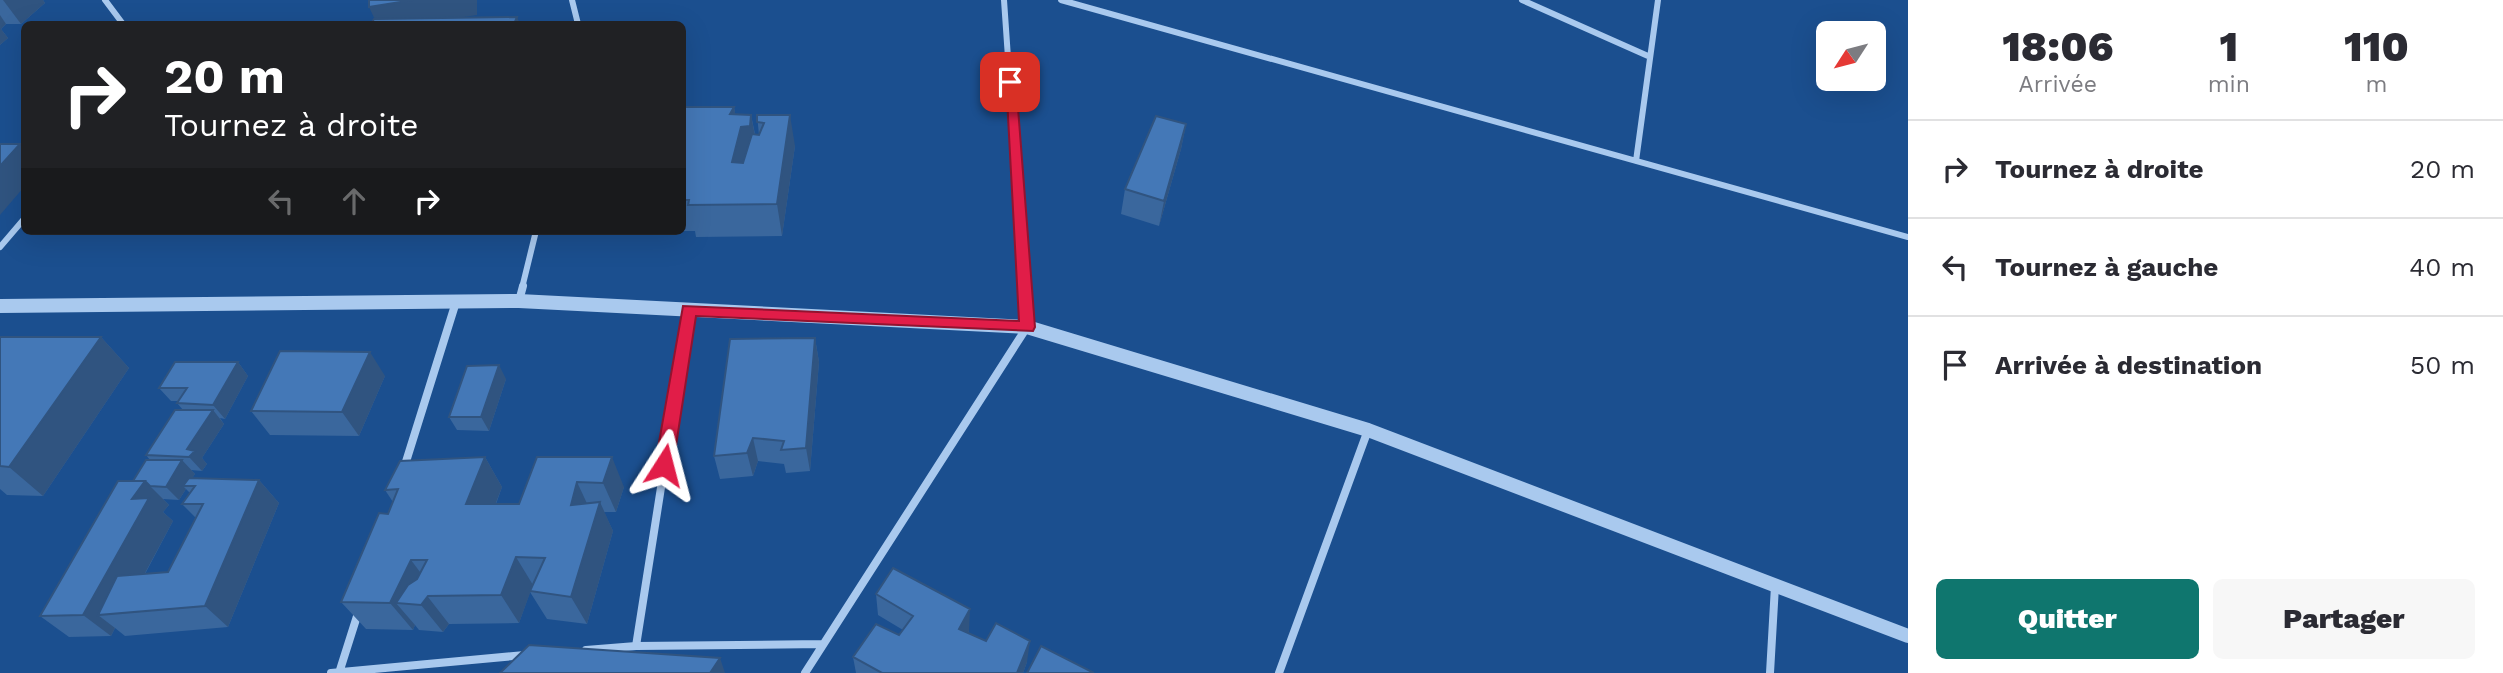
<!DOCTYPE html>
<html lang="fr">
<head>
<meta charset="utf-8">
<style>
	body { margin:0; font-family:"Work Sans",sans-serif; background:#f7f7f7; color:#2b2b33; height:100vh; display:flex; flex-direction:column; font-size:26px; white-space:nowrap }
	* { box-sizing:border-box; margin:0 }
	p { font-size:23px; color:#7c7c81 }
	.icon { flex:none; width:38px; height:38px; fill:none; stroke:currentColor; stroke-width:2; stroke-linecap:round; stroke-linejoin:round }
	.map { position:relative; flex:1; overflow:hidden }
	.details { display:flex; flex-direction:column; background:#fff; width:595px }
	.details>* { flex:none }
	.guide { position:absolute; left:21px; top:21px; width:665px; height:214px; border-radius:10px; box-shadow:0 7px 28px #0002; background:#202124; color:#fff; overflow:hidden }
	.needle { width:46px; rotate:234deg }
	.buttons { position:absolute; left:1816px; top:21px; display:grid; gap:14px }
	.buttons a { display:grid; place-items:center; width:70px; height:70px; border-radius:10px; background:#fff; box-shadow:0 7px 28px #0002; font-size:35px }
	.pin { position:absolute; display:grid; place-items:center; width:60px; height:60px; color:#fff; margin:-30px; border-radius:14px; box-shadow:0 4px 10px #0006 }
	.me { position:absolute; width:77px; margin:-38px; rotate:9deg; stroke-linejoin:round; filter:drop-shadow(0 0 5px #0008) }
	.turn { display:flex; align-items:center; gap:24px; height:147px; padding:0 28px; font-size:32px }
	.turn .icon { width:91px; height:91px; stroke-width:2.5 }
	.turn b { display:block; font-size:49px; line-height:60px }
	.lanes { display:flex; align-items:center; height:66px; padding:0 28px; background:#0003; justify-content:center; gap:35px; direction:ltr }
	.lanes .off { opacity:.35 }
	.eta { display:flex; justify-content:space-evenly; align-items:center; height:119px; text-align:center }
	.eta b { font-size:42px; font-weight:800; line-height:49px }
	.button { display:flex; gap:14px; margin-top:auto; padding:14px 28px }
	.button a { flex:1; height:80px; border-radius:10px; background:#0f766e; color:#fff; font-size:28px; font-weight:800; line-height:80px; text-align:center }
	.button a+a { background:#f7f7f7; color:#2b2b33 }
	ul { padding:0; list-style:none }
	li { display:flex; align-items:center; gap:21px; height:98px; padding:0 28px; border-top:2px solid #e1e1e2 }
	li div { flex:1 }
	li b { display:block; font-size:26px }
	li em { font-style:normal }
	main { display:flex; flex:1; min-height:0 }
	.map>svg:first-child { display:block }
</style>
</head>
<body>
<main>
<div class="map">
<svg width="1908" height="673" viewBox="0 0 1908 673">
	<rect width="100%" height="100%" fill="#1b4f8f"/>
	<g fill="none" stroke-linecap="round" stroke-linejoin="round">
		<!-- minor-far1 -->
		<path stroke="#a9c9ee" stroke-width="6" d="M105,0L123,24
			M572,0L578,24
			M1004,0L1024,288
			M1061,0L1908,237
			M1522,0L1648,56
			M1636,161L1658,0
			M0,247L24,219
			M522,288L536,231"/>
		<!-- minor -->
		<path stroke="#a9c9ee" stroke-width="8" d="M519,301L523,286
			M404,468L456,302
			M636,646L689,310
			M586,650L636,646L823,644
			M331,673L525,655
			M339,673L358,613
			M805,673L1027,327L1024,286
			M1279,673L1368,430
			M1770,673L1775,586"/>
		<!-- tertiary -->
		<path stroke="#a9c9ee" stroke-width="14" d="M0,306L519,301L1027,327L1368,430L1908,636"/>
	</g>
	<!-- wall -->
	<path fill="#3a679d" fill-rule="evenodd" d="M0,0H43L45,3L21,24H6L1,29L8,38L0,45Z
		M682,107H734L735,114L751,115L755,134L759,135L757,115L795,146L782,236L696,237L695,231H682Z
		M1186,124L1181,149L1159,226L1121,214L1125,189Z
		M584,231H682L678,234H585Z
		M0,337H101L129,368L43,496L7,495L0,489Z
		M815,338L819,362L810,471L786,473L784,464L758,461L753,476L720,479L714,456Z
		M238,362L248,376L225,419L220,418L224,424L202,458L207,464L202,471L191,470L195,474L192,478L259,480L279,503L228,627L125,636L115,628L111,636L69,637L40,616L133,481L150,460L146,455L183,410L177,403L178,401H171L159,388ZM186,489L190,493L182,504L196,518L168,572L145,574L173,521L163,512L169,505L163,499L179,500Z
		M385,376L359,436L270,435L251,411Z
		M506,379L489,431L457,430L449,417Z
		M485,457L502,487L496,504H519L537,457L624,487L616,512H604L613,531L587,624L547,619L530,592L519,623L449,624L443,632L419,630L415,625L413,630L366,629L341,602L388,514L393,502L385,490Z
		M876,594L969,631L968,633L1027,662L1023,673H856L853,657L899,635L903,630L878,615Z"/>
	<!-- shaded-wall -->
	<path fill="#305480" d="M3,0H43L45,3L21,24Z
		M413,0H477V15L419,24H377L369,7Z
		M0,15L6,24L1,29L8,38L0,45Z
		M517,17L520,24H514Z
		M734,107L739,135L741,127L751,115L757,146L738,193L732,162L730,114Z
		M790,115L795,146L782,236L777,204Z
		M1186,124L1181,149L1159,226L1164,201Z
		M20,144L24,149V187L0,215V166Z
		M101,337L129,368L43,496L9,467Z
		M815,338L819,362L810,471L806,448Z
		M370,352L385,376L359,436L342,412Z
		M238,362L248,376L225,419L213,405Z
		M499,365L506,379L489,431L481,417Z
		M213,410L224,424L202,458L207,464L202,471L189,457L187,449Z
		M753,438L758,461L753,476L747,453Z
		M485,457L502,487L484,534L466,504Z
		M612,457L624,487L616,512L603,483Z
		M182,460L195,474L187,486H183L186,489L179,500L166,487Z
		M259,480L279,503L228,627L205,606Z
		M145,481L169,505L163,512L173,521L124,612L98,615L115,628L111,636L83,615L132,499Z
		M577,482L591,512L571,505Z
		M600,502L613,531L587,624L571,597Z
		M516,557L533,585L519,623L501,595Z
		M411,560L432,588L428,597L449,624L443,632L421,605L396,603L415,625L413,630L390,603Z
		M970,609L969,631L959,650V629Z
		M1030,641L1027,662L1023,673H1017Z
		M720,658L725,673H710Z"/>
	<!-- building -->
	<path fill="#4478b7" stroke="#305480" stroke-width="2" d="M369,0H413L369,7Z
		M517,17L514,24H371L374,19Z
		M682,107H734L730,114L751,115L750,126L741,127L732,162L743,163L752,134L759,135L764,123L757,122V115H790L777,204L688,205L689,200H682Z
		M1156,116L1186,124L1164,201L1125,189Z
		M0,144H20L0,166Z
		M0,337H101L9,467L0,466Z
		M815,338L806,448L781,450L784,441L753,438L747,453L714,456L730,339Z
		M280,351L370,352L342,412L251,411Z
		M175,362H238L213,405L177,403L187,388H159Z
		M499,365L481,417H449L467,366Z
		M175,410H213L187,449L195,451L189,457L146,455Z
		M485,457L466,504H519L537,457H612L603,483L577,482L571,505L600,502L571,597L530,591L545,558L516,557L501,595L428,596L421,605L396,603L408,585L417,579L427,560H411L390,603L341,602L379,513L388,514L398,489L385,490L400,461Z
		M146,460H182L166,487L150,486L145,481H133Z
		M189,478L259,480L205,606L98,615L117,576L168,572L203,504H182L195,486H183Z
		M118,481H145L132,499L149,498L83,615L40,616Z
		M893,568L970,609L959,629L986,641L996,623L1030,641L1017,673H882L853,657L876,624L899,635L913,616L876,594Z
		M529,645L720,658L710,673H500Z
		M1041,646L1094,673H1027Z"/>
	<!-- route -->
	<path fill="#e11d48" stroke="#92132f" stroke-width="2" d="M1006,79L1016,82L1035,327L1033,331L696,316L673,465L671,470H658L655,465L683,306L1019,321Z"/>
</svg>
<div class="buttons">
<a><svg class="needle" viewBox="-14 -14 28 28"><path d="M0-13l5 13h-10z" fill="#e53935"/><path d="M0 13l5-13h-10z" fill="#7c7c81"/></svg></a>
</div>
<div class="pin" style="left:1010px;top:82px;background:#d93025"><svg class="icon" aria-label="arrive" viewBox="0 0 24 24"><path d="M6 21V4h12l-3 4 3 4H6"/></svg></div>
<svg class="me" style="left:664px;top:465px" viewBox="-20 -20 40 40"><path d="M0-17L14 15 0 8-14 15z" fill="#e11d48" stroke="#fff" stroke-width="4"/></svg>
<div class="guide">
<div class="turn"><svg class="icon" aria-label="right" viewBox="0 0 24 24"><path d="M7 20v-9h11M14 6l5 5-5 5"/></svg><div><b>20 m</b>Tournez à droite</div></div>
<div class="lanes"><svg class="icon off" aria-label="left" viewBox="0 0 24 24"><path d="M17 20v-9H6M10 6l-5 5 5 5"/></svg><svg class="icon off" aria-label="ahead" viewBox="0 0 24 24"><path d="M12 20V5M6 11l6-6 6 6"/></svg><svg class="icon" aria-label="right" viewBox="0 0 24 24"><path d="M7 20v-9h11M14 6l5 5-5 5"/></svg></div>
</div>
</div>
<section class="details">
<div class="eta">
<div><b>18:06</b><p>Arrivée</p></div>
<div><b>1</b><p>min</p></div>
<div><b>110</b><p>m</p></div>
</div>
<ul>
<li><svg class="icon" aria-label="right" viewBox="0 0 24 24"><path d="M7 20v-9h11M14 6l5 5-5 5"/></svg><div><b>Tournez à droite</b></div><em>20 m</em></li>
<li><svg class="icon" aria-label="left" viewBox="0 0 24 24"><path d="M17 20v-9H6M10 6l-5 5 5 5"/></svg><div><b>Tournez à gauche</b></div><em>40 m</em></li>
<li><svg class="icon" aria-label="arrive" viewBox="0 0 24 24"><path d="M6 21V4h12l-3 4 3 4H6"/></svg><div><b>Arrivée à destination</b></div><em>50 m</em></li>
</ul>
<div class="button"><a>Quitter</a><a>Partager</a></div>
</section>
</main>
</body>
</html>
